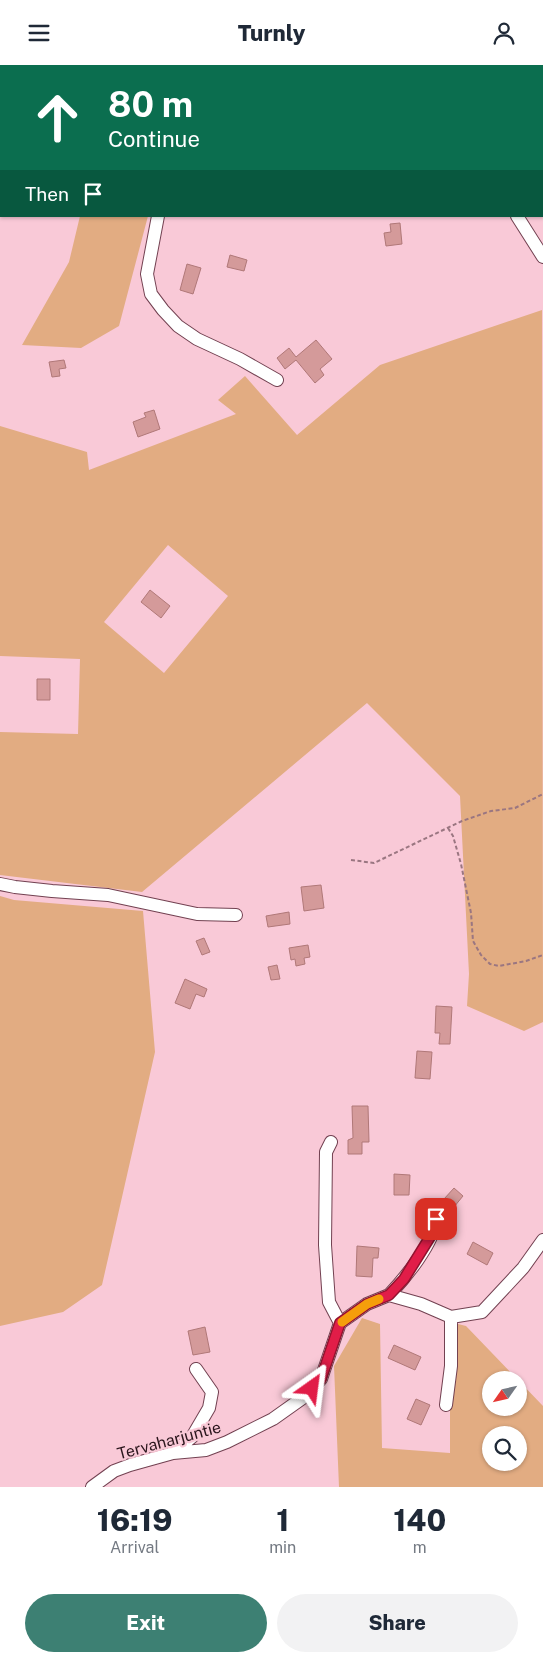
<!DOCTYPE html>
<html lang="en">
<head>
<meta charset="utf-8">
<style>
	body { margin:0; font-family:"Public Sans",sans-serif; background:#f2f2f3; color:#1f2937; height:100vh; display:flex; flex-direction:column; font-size:19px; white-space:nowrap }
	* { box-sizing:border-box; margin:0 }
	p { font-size:16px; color:#747a83 }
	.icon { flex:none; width:28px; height:28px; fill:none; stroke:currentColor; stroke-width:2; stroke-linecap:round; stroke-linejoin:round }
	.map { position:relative; height:1422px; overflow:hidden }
	.drawer { display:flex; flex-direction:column; background:#fff; flex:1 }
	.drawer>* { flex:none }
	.banner { position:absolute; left:0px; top:0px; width:544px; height:152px; box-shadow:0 1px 4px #0004; background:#0b6e4f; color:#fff; overflow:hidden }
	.needle { width:32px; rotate:236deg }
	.controls { position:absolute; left:482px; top:1306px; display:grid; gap:10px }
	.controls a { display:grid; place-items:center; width:45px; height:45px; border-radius:50%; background:#fff; box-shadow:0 1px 4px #0004; font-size:25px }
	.pin { position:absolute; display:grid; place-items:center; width:42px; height:42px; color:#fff; margin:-21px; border-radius:10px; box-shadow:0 2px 8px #0006 }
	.me { position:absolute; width:55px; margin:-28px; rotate:31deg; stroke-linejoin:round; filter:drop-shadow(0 0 4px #0008) }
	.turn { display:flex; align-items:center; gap:18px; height:105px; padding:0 25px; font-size:22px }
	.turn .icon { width:65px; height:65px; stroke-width:2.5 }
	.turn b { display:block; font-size:35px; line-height:42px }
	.then { display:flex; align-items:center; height:48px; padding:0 25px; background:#0003; gap:10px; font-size:19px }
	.eta { display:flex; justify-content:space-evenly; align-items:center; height:85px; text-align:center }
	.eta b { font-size:30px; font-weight:800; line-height:35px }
	.action { display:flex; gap:10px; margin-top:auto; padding:10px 25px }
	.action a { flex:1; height:58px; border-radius:30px; background:#3d8073; color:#fff; font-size:20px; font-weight:800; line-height:58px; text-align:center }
	.action a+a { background:#f2f2f3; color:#1f2937 }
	header { display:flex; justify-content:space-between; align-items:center; height:65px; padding:0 25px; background:#fff; font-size:22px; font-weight:800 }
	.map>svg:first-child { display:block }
</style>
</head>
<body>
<header><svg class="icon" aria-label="menu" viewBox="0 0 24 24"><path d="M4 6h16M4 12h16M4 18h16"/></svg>Turnly<svg class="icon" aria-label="person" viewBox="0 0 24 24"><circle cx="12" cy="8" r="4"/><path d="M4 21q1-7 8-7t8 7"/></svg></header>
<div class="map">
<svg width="543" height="1422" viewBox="0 0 543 1422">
	<rect width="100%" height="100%" fill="#f9c9d7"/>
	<!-- green -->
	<path fill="#e2ac82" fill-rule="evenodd" d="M80,151H148L119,261L81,283L22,280L69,197Z
		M542,245L543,957L524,966L467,941L469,909L460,731L367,638L142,827L0,810V667L78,669L80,594L0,591V361L87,387L89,405L236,349L218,335L245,311L297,370L380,300ZM168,480L228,531L164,608L104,557Z
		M0,831L14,835L143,846L155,987L102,1220L63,1247L0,1261Z
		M362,1253L380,1259L382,1383L450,1388V1257L466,1261L518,1315H491V1342H519V1316L543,1341V1422H339L334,1301ZM491,1370H519V1398H491Z"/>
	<!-- building -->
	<path fill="#d49a9a" stroke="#b07878" d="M400,158L402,179L386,181L384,168L391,167L390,159Z
		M230,190L247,195L244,206L227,202Z
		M187,199L201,203L193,229L180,225Z
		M316,275L332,294L320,304L324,310L315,318L296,295L285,304L277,293L289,283L296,292Z
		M64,295L66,303L59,304L60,311L52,312L49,297Z
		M154,345L160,364L138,372L133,357L146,352L144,348Z
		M150,525L170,541L161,553L141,537Z
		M37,614H50V635H37Z
		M321,820L324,843L304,846L301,822Z
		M289,847L290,859L268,862L266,851Z
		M204,873L210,887L202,890L196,876Z
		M308,880L310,892L304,893L305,899L296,901L295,894L291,895L289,883Z
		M277,900L280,914L271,915L268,902Z
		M185,914L207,924L204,932L196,929L190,944L175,938Z
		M436,941L452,942L450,979H439L440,968H435Z
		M417,986L432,987L430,1014L415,1013Z
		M352,1041H368L369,1077H362V1089H348V1075L353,1073Z
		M394,1109L410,1110L409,1130H394Z
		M454,1123L463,1131L454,1142L444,1134Z
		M473,1177L493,1188L487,1200L467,1189Z
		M357,1181L379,1183L378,1193H373L372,1212L356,1211Z
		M205,1262L210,1287L193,1290L188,1266Z
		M394,1280L421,1292L415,1305L388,1293Z
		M416,1334L430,1340L421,1360L407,1354Z"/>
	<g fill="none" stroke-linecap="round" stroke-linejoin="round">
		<defs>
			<path id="minor" d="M336,0V1
				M440,0L442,1
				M195,1V0
				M426,1V0
				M542,97H543
				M158,151L147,209L151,229L163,245L178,261L197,274L240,294L277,315
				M517,151L543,192
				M0,819L15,822L52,826L108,830L197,849L236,850
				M331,1077L326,1087L325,1180L329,1237L340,1258
				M389,1230C405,1213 434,1178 436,1155
				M446,1340L451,1301V1252
				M173,1388L192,1372L209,1343L212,1327L196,1304
				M92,1422L114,1406L130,1400L173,1388L206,1385L227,1377L273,1354L304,1332L321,1314L340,1258L367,1239L389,1230L421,1239L451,1252L482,1247L523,1203L543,1175"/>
		</defs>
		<!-- minor casing -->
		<use href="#minor" stroke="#724151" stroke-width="14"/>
		<!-- path -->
		<path stroke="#9a7681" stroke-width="2" stroke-dasharray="4 2.5" stroke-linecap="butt" d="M448,763L453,771L461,799L471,848L473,876L481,890L490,899L499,901L526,896L543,890
			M351,795L374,798L462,756L491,746L515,743L543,729"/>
		<!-- minor -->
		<use href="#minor" stroke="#fff" stroke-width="12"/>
	</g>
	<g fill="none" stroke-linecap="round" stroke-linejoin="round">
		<defs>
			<path id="route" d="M312,1323L321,1314L340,1258L367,1239L389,1230L404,1214L435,1164L436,1154"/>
		</defs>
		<!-- route casing -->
		<use href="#route" stroke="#92132f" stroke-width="12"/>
		<!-- route -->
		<use href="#route" stroke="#e11d48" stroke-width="9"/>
		<!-- slow -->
		<path stroke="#f59e0b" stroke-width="9" d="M342,1257L367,1239L379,1234"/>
	</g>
	<g text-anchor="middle" stroke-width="4.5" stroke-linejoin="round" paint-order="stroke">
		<!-- street labels -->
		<g font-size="16" fill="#2b161d" stroke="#f9c9d7">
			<text transform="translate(169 1375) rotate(-15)" y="6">Tervaharjuntie</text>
		</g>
	</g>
</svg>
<div class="controls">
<a><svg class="needle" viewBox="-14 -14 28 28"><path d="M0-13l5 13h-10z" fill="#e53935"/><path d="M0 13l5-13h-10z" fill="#747a83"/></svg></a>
<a><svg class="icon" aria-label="search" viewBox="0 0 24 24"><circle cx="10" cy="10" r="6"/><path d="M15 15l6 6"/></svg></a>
</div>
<div class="pin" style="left:436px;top:1154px;background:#d93025"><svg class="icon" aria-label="arrive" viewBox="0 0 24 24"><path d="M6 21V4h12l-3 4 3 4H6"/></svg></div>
<svg class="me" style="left:312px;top:1323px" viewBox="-20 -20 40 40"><path d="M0-17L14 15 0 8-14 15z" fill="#e11d48" stroke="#fff" stroke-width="4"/></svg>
<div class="banner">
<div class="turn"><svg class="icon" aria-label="ahead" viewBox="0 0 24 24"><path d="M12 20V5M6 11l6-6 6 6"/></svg><div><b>80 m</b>Continue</div></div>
<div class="then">Then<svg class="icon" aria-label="arrive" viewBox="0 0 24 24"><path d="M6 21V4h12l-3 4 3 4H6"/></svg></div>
</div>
</div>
<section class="drawer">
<div class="eta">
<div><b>16:19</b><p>Arrival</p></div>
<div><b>1</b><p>min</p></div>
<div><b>140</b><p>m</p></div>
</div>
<div class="action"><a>Exit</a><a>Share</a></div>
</section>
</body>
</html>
